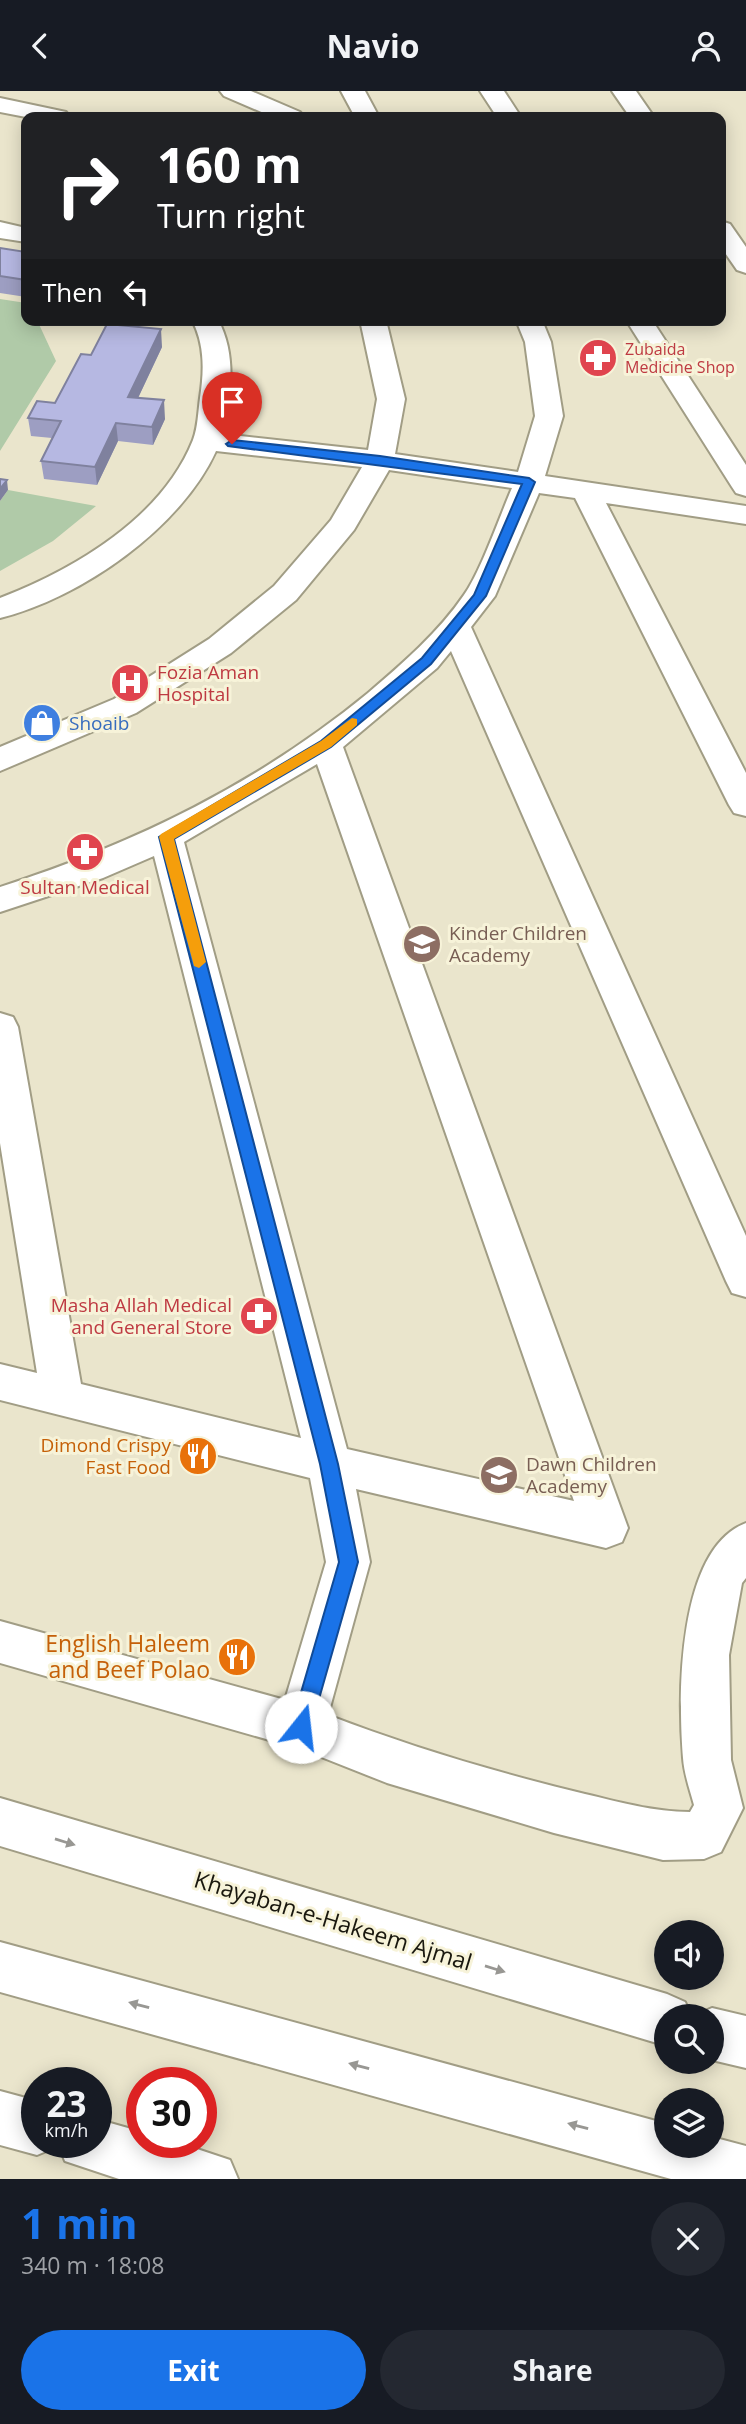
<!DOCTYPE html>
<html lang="en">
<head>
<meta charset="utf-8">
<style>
	body { margin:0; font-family:"Open Sans",sans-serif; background:#242831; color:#f1f3f6; height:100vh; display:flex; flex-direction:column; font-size:26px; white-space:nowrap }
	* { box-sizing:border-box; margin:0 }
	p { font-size:23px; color:#9ea1a6 }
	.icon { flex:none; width:38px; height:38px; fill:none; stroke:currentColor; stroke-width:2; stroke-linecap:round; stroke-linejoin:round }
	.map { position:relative; height:2088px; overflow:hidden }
	.details { display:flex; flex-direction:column; background:#171b24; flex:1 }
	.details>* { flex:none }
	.banner { position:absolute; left:21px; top:21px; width:705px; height:214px; border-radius:14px; box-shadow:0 4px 18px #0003; background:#202124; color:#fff; overflow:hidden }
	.tools { position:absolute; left:654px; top:1829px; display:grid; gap:14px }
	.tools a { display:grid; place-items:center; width:70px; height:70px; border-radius:50%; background:#171b24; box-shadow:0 4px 18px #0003; font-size:35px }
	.speed { position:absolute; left:21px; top:1976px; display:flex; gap:14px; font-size:35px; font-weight:700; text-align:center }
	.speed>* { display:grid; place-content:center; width:91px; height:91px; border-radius:50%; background:#171b24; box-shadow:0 4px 18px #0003; line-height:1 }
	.speed small { font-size:18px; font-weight:400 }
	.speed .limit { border:10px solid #d22; background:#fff; color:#111 }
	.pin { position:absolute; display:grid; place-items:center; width:60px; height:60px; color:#fff; margin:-72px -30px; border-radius:50% 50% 50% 0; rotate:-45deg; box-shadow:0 0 7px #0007 }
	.pin .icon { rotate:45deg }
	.me { position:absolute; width:77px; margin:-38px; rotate:16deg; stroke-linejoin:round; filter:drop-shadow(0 0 5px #0008) }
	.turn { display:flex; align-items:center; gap:24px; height:147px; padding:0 21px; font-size:32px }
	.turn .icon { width:91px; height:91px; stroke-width:2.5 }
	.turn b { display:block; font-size:49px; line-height:60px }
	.then { display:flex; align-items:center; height:66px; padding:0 21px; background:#0003; gap:14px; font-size:26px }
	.round { display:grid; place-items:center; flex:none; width:74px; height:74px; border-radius:37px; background:#242831 }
	.overview { display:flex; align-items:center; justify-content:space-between; height:119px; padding:0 21px }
	h1 { font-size:42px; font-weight:700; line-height:52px; color:#1a73e8 }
	.cta { display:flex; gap:14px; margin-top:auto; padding:14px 21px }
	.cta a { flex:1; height:80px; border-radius:42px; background:#1a73e8; color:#fff; font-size:28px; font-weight:700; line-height:80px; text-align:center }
	.cta a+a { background:#242831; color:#f1f3f6 }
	header { display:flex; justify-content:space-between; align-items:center; height:91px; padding:0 21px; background:#171b24; font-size:32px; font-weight:700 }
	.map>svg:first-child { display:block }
</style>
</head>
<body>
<header><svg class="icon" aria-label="back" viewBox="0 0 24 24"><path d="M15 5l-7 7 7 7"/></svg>Navio<svg class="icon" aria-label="person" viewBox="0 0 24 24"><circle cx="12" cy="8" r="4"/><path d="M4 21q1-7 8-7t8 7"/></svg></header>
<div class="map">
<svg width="746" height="2088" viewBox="0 0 746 2088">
	<rect width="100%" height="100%" fill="#eae5cc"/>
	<!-- green -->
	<path fill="#b0caa8" d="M0,208L26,212V229H37L56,270L0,360Z
		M8,399L96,415L53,450L0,480V410Z"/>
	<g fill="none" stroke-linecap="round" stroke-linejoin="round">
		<defs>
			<path id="minor" d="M220,0H251L300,21L304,26H273L224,5Z
				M341,0H365L379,26H355Z
				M480,0H504L521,26H497Z
				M612,0H636L654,26H630Z
				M0,7L66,21L70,26H26L0,21Z
				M721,130L730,133L746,156V182L737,179L721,156Z
				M0,131L26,137V151L0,147Z
				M192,229H218C237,263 231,307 223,343L368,359L377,308L360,229H386L405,308L395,363L518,381L535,325L525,251L516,229H542L551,251L563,325L545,385L746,415V433L606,412L746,682V725L734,722L729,714L575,407L539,402L495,505L471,536L746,1145V1206L732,1202L726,1190L451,560L437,577L343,656L628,1437L622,1451L606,1457L356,1398L370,1471L328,1624C411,1656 498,1682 585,1703C620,1711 654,1721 690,1721L694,1714C690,1699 684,1683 683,1667C678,1605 677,1458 746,1432V1487L742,1492L729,1564L731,1669L743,1717L721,1761L704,1768L663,1769L554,1742L387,1692L301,1658L0,1572V1530L285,1609L326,1471L310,1387L0,1309V1273L37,1282L0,1052V922L13,926L18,936L81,1293L301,1347L154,765L103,787L0,821V796C136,752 257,693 368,602C403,572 438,542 464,504C481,480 499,427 512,397L389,379L354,439L296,509L231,562L136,622L0,680V656L114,608L209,548L274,495L331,429L362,376L216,360C181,437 81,507 0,527V507C75,478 162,427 193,349C198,336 198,321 200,307C204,280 205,254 192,229ZM317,673L574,1410L347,1358L184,751Z
				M626,229H652L746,374V405L736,402L732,396Z
				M0,2000L37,2010V2051H96V2028L142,2041V2051H176L230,2069L238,2088H119L65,2070L58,2052L56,2056L37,2064L0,2054Z"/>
			<path id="highway" d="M0,1707L667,1903L685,1911L691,1925H667V1955L0,1755Z
				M0,1851L667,2033V2054H712V2046L746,2055V2088H671L0,1901Z
				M712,1917L746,1925V1977L712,1969V1925H694Z"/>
		</defs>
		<!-- minor casing -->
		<use href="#minor" stroke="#a19d85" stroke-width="4"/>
		<!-- highway casing -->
		<use href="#highway" stroke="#a19d85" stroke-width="4"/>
		<!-- minor -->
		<use href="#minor" fill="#fff" fill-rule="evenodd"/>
		<!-- highway -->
		<use href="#highway" fill="#fff" fill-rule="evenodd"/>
	</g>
	<!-- wall -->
	<path fill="#9d9ec2" d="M0,157L26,161V206L0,202Z
		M162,256L138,307L165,328L153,354L118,350L97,394L44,388L41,370L52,347L31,345L28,327L55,312L91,264Z"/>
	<!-- shaded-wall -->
	<path fill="#7f819e" d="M161,238L162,256L130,324L128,306Z
		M164,309L165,328L153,354L152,336Z
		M116,332L118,350L97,394L95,376Z
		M7,389L8,399L0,410V398Z"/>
	<!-- building -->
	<path fill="#b6b8e2" stroke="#7f819e" stroke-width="2" d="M0,157L26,161V189L0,185Z
		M107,233L161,238L128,306L164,309L152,336L116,332L95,376L41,370L61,330L28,327L37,310L55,312L81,263L91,264Z
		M0,388L7,389L0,398Z"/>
	<!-- one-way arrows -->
	<defs><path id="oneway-solid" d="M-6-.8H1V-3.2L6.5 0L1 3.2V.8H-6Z" transform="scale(1.75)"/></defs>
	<g fill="#989793">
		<use href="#oneway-solid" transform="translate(65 1751) rotate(17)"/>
		<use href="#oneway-solid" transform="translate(495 1878) rotate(17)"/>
		<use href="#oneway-solid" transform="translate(139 1914) rotate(-165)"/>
		<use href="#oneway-solid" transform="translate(359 1975) rotate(-165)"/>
		<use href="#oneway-solid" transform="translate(578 2035) rotate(-165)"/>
	</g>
	<!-- route -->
	<path fill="#1a73e8" stroke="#114b97" stroke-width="2" d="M232,349L380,365L529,387L535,391L486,505L431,573L331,656L174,748L338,1373L358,1471L311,1636L308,1643L301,1646L294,1643L291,1636L339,1471L320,1373L159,746L321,650L422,567L474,504L522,393L228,355L226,353Z"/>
	<!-- slow -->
	<path fill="#f59e0b" d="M352,627L357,628V634L331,656L174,748L206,871L199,877L194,875L159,746L161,743L321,650Z"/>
	<!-- icons -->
	<defs>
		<symbol id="pharmacy-disc" viewBox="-11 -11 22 22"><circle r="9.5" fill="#e0444e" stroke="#f7f3d9"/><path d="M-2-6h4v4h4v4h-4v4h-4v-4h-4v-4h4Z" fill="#fff"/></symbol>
		<symbol id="hospital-disc" viewBox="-11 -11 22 22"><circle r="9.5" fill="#e0444e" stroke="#f7f3d9"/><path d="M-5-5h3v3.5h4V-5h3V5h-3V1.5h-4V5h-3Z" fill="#fff"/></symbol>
		<symbol id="shop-disc" viewBox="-11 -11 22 22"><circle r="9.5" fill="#3f7fe0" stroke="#f7f3d9"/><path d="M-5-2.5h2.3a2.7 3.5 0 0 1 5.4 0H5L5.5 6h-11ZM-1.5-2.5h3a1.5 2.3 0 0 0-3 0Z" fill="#fff"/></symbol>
		<symbol id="school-disc" viewBox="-11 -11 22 22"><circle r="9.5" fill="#8d6e63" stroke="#f7f3d9"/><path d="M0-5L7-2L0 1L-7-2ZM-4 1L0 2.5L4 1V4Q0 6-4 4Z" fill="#fff"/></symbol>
		<symbol id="restaurant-disc" viewBox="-11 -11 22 22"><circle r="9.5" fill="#e8710a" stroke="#f7f3d9"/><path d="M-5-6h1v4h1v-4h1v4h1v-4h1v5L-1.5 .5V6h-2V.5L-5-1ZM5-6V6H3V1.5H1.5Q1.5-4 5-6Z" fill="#fff"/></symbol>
	</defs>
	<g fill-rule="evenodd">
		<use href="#pharmacy-disc" x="576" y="245" width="44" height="44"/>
		<use href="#hospital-disc" x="108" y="570" width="44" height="44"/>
		<use href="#shop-disc" x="20" y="610" width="44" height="44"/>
		<use href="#pharmacy-disc" x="63" y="739" width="44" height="44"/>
		<use href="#school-disc" x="400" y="831" width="44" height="44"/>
		<use href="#pharmacy-disc" x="237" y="1203" width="44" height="44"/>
		<use href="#restaurant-disc" x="176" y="1343" width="44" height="44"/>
		<use href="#school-disc" x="477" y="1362" width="44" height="44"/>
		<use href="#restaurant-disc" x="215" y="1544" width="44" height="44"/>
	</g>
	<g text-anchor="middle" stroke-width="6" stroke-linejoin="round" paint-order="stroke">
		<!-- far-health labels -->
		<g font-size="16" fill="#be3a42" stroke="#f7f3d9" text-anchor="start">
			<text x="625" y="264">Zubaida<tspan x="625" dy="18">Medicine Shop</tspan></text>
		</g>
		<!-- health labels -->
		<g font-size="19" fill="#be3a42" stroke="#f7f3d9" text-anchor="start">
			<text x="157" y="588">Fozia Aman<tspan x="157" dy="22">Hospital</tspan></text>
			<text x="85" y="803" text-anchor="middle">Sultan Medical</text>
			<text x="232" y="1221" text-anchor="end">Masha Allah Medical<tspan x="232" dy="22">and General Store</tspan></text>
		</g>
		<!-- shop labels -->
		<g font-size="19" fill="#366cbe" stroke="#f7f3d9" text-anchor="start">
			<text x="69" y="639">Shoaib</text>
		</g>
		<!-- education labels -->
		<g font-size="19" fill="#785e54" stroke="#f7f3d9" text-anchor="start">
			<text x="449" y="849">Kinder Children<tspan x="449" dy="22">Academy</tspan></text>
			<text x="526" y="1380">Dawn Children<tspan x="526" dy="22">Academy</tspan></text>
		</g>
		<!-- food labels -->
		<g font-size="19" fill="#c56008" stroke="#f7f3d9" text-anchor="end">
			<text x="171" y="1361">Dimond Crispy<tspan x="171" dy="22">Fast Food</tspan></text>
		</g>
		<!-- near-food labels -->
		<g font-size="23" fill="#c56008" stroke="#f7f3d9" text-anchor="end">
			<text x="210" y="1561">English Haleem<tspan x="210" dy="26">and Beef Polao</tspan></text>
		</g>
		<!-- near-street labels -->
		<g font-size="23" fill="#19170e" stroke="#f7f3d9">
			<text transform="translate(333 1830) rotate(17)" y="8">Khayaban-e-Hakeem Ajmal</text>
		</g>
	</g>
</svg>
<div class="tools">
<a><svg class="icon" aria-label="sound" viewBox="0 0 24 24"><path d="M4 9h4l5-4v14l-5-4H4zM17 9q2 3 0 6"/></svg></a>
<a><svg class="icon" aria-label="search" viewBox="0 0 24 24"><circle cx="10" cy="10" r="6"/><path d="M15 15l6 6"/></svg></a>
<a><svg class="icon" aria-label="layers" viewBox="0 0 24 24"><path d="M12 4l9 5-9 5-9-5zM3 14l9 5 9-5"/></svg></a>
</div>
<div class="speed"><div>23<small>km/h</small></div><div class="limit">30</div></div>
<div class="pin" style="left:232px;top:353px;background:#d93025"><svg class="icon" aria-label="arrive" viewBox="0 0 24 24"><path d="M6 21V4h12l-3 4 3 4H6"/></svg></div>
<svg class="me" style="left:301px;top:1636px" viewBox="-20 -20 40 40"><circle r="19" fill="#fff"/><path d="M0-13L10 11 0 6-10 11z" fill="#1a73e8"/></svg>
<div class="banner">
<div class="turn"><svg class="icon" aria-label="right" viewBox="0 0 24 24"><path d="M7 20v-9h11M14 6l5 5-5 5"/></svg><div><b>160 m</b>Turn right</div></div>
<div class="then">Then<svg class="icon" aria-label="left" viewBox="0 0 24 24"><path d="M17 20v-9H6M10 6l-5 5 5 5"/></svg></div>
</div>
</div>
<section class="details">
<div class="overview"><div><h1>1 min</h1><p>340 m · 18:08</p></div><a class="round"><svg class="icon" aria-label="close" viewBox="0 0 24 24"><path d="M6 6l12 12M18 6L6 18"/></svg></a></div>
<div class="cta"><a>Exit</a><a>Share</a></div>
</section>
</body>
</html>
